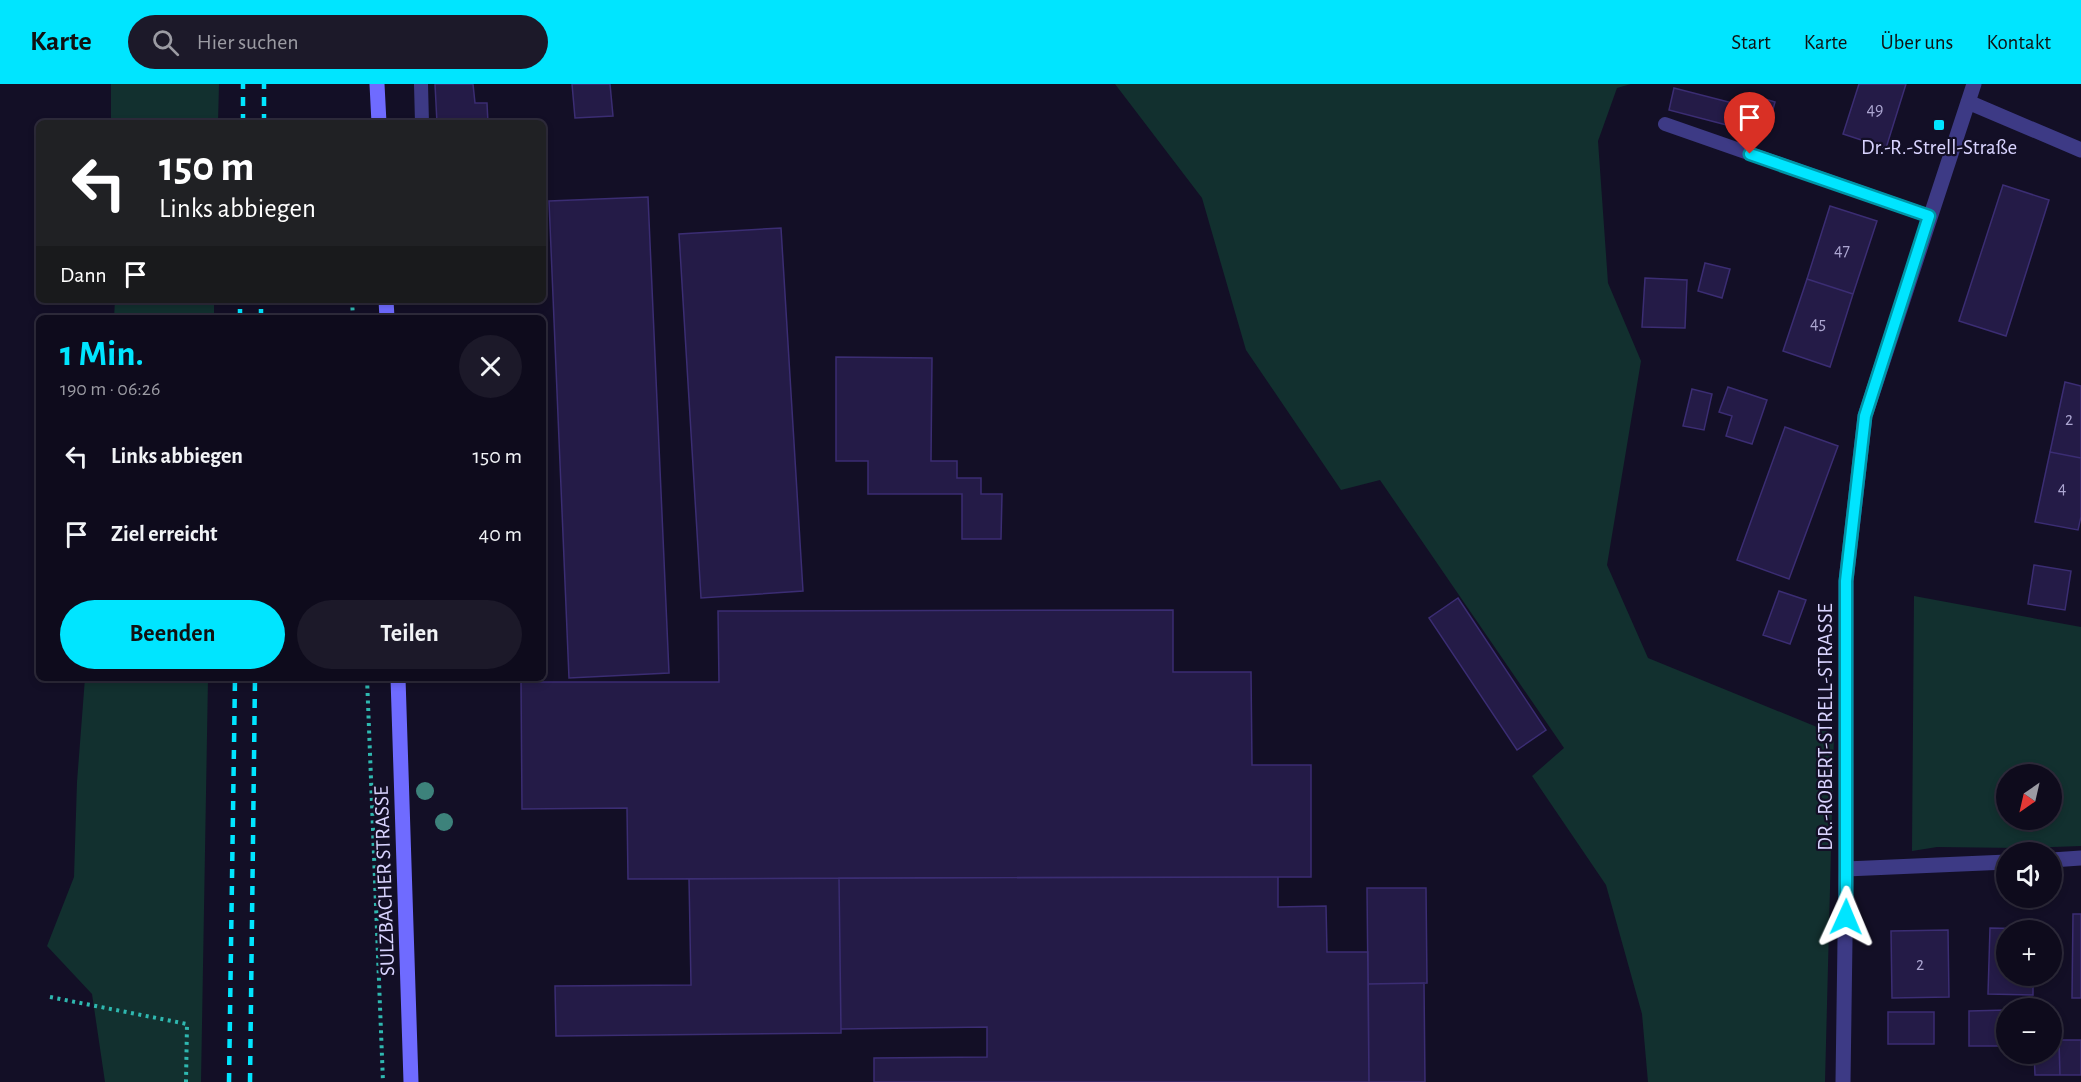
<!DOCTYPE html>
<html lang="de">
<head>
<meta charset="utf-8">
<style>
	body { margin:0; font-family:"Alegreya Sans",sans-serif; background:#1c1929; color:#f1f3f6; height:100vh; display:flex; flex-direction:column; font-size:22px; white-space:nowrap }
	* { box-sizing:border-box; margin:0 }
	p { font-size:20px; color:#9b9ba3 }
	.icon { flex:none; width:33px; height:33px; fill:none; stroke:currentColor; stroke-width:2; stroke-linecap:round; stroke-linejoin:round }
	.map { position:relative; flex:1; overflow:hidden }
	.panel { position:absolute; left:36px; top:231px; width:510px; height:366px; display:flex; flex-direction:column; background:#0e0b1c; border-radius:9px; box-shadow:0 3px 9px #0003,0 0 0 2px #2e2b3b }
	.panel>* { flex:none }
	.guide { position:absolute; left:36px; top:36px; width:510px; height:183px; border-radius:9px; box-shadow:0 3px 9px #0003,0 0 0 2px #2e2b3b; background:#202124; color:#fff; overflow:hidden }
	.needle { width:39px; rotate:214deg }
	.tools { position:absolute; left:1996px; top:680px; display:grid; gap:12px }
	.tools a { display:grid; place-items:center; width:66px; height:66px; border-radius:50%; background:#0e0b1c; box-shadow:0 3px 9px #0003,0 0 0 2px #2e2b3b; font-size:30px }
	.pin { position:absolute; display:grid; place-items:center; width:51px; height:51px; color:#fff; margin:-62px -26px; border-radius:50% 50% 50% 0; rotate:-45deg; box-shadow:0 0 6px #0007 }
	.pin .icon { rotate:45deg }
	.me { position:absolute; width:66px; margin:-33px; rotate:1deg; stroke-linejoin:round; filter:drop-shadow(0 0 4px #0008) }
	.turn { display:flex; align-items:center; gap:21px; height:126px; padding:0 24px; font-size:27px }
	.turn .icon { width:78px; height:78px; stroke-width:2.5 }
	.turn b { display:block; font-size:42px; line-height:51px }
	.then { display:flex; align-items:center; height:57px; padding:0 24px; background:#0003; gap:12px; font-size:22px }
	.round { display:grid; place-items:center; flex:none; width:63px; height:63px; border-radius:32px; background:#1c1929 }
	.head { display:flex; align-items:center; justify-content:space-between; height:102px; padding:0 24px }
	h1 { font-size:36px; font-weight:700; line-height:45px; color:#00e5ff }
	.button { display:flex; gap:12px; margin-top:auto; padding:12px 24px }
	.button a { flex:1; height:69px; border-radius:36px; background:#00e5ff; color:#111; font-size:24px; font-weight:700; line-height:69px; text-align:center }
	.button a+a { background:#1c1929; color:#f1f3f6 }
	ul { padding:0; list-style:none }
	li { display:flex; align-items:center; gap:18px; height:78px; padding:0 24px }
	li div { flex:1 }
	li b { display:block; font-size:22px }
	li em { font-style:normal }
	header { display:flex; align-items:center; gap:36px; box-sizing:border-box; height:84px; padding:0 30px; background:#00e5ff; color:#111 }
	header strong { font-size:28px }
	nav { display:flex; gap:33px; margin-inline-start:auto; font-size:21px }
	.search { width:420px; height:54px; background:#1c1929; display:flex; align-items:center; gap:15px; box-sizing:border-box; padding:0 21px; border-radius:33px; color:#9b9ba3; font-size:22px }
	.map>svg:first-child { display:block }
</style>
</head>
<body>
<header>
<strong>Karte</strong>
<div class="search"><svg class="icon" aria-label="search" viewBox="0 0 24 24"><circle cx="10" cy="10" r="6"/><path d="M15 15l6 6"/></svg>Hier suchen</div>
<nav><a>Start</a><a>Karte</a><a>Über uns</a><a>Kontakt</a></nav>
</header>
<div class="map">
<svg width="2081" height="998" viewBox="0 0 2081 998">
	<rect width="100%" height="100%" fill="#130f26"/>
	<!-- green -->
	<path fill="#12302f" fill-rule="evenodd" d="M111,0H219L218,39H111Z
		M1115,0H1631L1617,4L1598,57L1608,199L1641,277L1607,481L1648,574L1834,650L1825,998H1648L1642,930L1606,801L1532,692L1564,664L1380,396L1341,406L1246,266L1202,114Z
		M115,216H214V234H114Z
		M1914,512L2081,543V762L2022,764L1937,763L1912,767ZM2007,690H2052V735H2007Z
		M85,594H208L201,998H105L92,910L47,862L74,793L77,698Z"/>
	<!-- building -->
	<path fill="#241b47" stroke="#3b2d73" stroke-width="1.5" d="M435,0H473L475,19H487L488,39H437Z
		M572,0H610L613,32L575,34Z
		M1859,0H1906L1886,64L1843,50Z
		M1674,4L1752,24L1746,46L1669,26Z
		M1755,12L1775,18L1766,51L1746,46Z
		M2003,101L2049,116L2006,252L1959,237Z
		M648,113L669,589L569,594L549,117Z
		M1830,122L1877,137L1853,210L1807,195Z
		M781,144L803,507L701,514L679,150Z
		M1705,179L1730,185L1722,214L1698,207Z
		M1645,194L1687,196L1685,244L1642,243Z
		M1807,195L1853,210L1830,283L1783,267Z
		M836,273L932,274L931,377H957V394H981V410H1002L1001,455H962V410H868V377H836Z
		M2065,298L2081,302V374L2050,368Z
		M1728,303L1767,316L1752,360L1726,352L1732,332L1719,328Z
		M1692,305L1712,310L1704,346L1683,342Z
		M1785,343L1838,362L1789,495L1737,476Z
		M2050,368L2081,374V433L2078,446L2035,438Z
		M2034,481L2071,487L2065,526L2028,520Z
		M1779,507L1806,516L1790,560L1763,551Z
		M1458,514L1546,646L1517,666L1429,534Z
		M1173,526V588H1251L1252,681H1311V793L628,795L627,724L522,725L521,598H719L718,527Z
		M1278,793V823L1326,822L1327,868H1368L1369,998H874V974L987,973V943L841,945L839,794Z
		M839,794L841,949L556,952L555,902L691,901L689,795Z
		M1367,804H1426L1427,899L1368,900Z
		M2073,830H2081V914H2072Z
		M1990,844L2034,845L2007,846V891H2033V911L1988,910Z
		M1948,846L1949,913L1892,914L1891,847Z
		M1424,899L1425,998H1369L1368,900Z
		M2007,926V962H1969V927Z
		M1888,928H1934V960H1888Z
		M2059,956H2081V991H2060Z
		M2052,961H2059L2060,991H2035L2034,969H2052Z"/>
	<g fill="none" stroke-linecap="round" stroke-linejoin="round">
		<!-- path -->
		<path stroke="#2fb8b0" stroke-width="4" stroke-dasharray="3 4.5" stroke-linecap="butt" d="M352,216L353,234
			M367,594L383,998
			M50,913L187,940L186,998"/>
		<!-- lane -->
		<path stroke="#3d3a85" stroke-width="14" d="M421,0L422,39
			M1665,40L1929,132"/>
		<!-- street -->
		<path stroke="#3d3a85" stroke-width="15" d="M1968,18L2081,66
			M2052,776L2081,774
			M1846,785L2007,778
			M1843,998L1846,785V497L1865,332L1974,0"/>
		<!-- secondary -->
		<path stroke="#6f6bff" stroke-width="15" d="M377,0L379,39
			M386,216L387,234
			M398,594L411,998"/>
		<!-- rail -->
		<path stroke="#00e5ff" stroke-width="4.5" stroke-dasharray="9 8" stroke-linecap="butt" d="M243,39V0
			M264,39V0
			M240,234V216
			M261,234V216
			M229,998L235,594
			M250,998L255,594"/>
	</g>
	<!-- trees -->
	<g fill="#3d827b">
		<circle cx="425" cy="707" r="9"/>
		<circle cx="444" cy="738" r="9"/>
	</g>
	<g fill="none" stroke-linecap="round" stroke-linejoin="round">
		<defs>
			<path id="route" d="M1750,70L1929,132L1865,332L1846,497V833"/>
		</defs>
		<!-- route casing -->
		<use href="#route" stroke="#0095a6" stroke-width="15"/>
		<!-- route -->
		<use href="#route" stroke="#00e5ff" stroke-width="10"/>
	</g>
	<!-- markers -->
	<rect fill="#00e5ff" stroke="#130f26" stroke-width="2" x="1933" y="35" width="12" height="12" rx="3"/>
	<g text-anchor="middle" stroke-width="4.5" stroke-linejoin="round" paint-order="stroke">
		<!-- number labels -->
		<g font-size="18" fill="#aca6d1">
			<text x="1875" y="31">49</text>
			<text x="1842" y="172">47</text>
			<text x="1818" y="245">45</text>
			<text x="2069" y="341">2</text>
			<text x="2062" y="410">4</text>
			<text x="1920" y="886">2</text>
		</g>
		<!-- poi labels -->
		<g font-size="21" fill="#d9d4ff" stroke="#130f26">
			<text x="1939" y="70">Dr.-R.-Strell-Straße</text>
		</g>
		<!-- street labels -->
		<g font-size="21" fill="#d9d4ff" stroke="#130f26">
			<text transform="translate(1825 643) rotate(-90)" y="7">DR.-ROBERT-STRELL-STRASSE</text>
			<text transform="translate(384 797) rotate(-92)" y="7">SULZBACHER STRASSE</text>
		</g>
	</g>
</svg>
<div class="tools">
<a><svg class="needle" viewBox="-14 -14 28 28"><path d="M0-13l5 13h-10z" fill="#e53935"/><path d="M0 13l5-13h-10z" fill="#9b9ba3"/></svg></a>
<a><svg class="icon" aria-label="sound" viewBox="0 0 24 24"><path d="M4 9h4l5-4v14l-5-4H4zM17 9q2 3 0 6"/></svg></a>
<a>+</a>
<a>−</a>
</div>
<div class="pin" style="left:1750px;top:70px;background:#d93025"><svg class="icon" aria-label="arrive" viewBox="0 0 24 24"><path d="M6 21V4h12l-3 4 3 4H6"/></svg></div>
<svg class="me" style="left:1846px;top:833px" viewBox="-20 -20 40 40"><path d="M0-17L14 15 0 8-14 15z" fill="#00e5ff" stroke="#fff" stroke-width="4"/></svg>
<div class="guide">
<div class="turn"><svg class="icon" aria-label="left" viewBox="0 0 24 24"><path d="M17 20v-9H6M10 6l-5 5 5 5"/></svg><div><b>150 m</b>Links abbiegen</div></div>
<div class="then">Dann<svg class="icon" aria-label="arrive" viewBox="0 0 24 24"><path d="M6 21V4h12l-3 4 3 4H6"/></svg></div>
</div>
<section class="panel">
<div class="head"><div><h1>1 Min.</h1><p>190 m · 06:26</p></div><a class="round"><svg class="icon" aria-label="close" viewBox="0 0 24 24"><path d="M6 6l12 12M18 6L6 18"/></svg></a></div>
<ul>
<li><svg class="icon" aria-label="left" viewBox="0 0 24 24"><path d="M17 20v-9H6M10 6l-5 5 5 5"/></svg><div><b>Links abbiegen</b></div><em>150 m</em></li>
<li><svg class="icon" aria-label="arrive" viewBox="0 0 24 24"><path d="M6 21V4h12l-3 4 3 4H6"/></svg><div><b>Ziel erreicht</b></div><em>40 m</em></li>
</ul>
<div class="button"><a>Beenden</a><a>Teilen</a></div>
</section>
</div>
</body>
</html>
